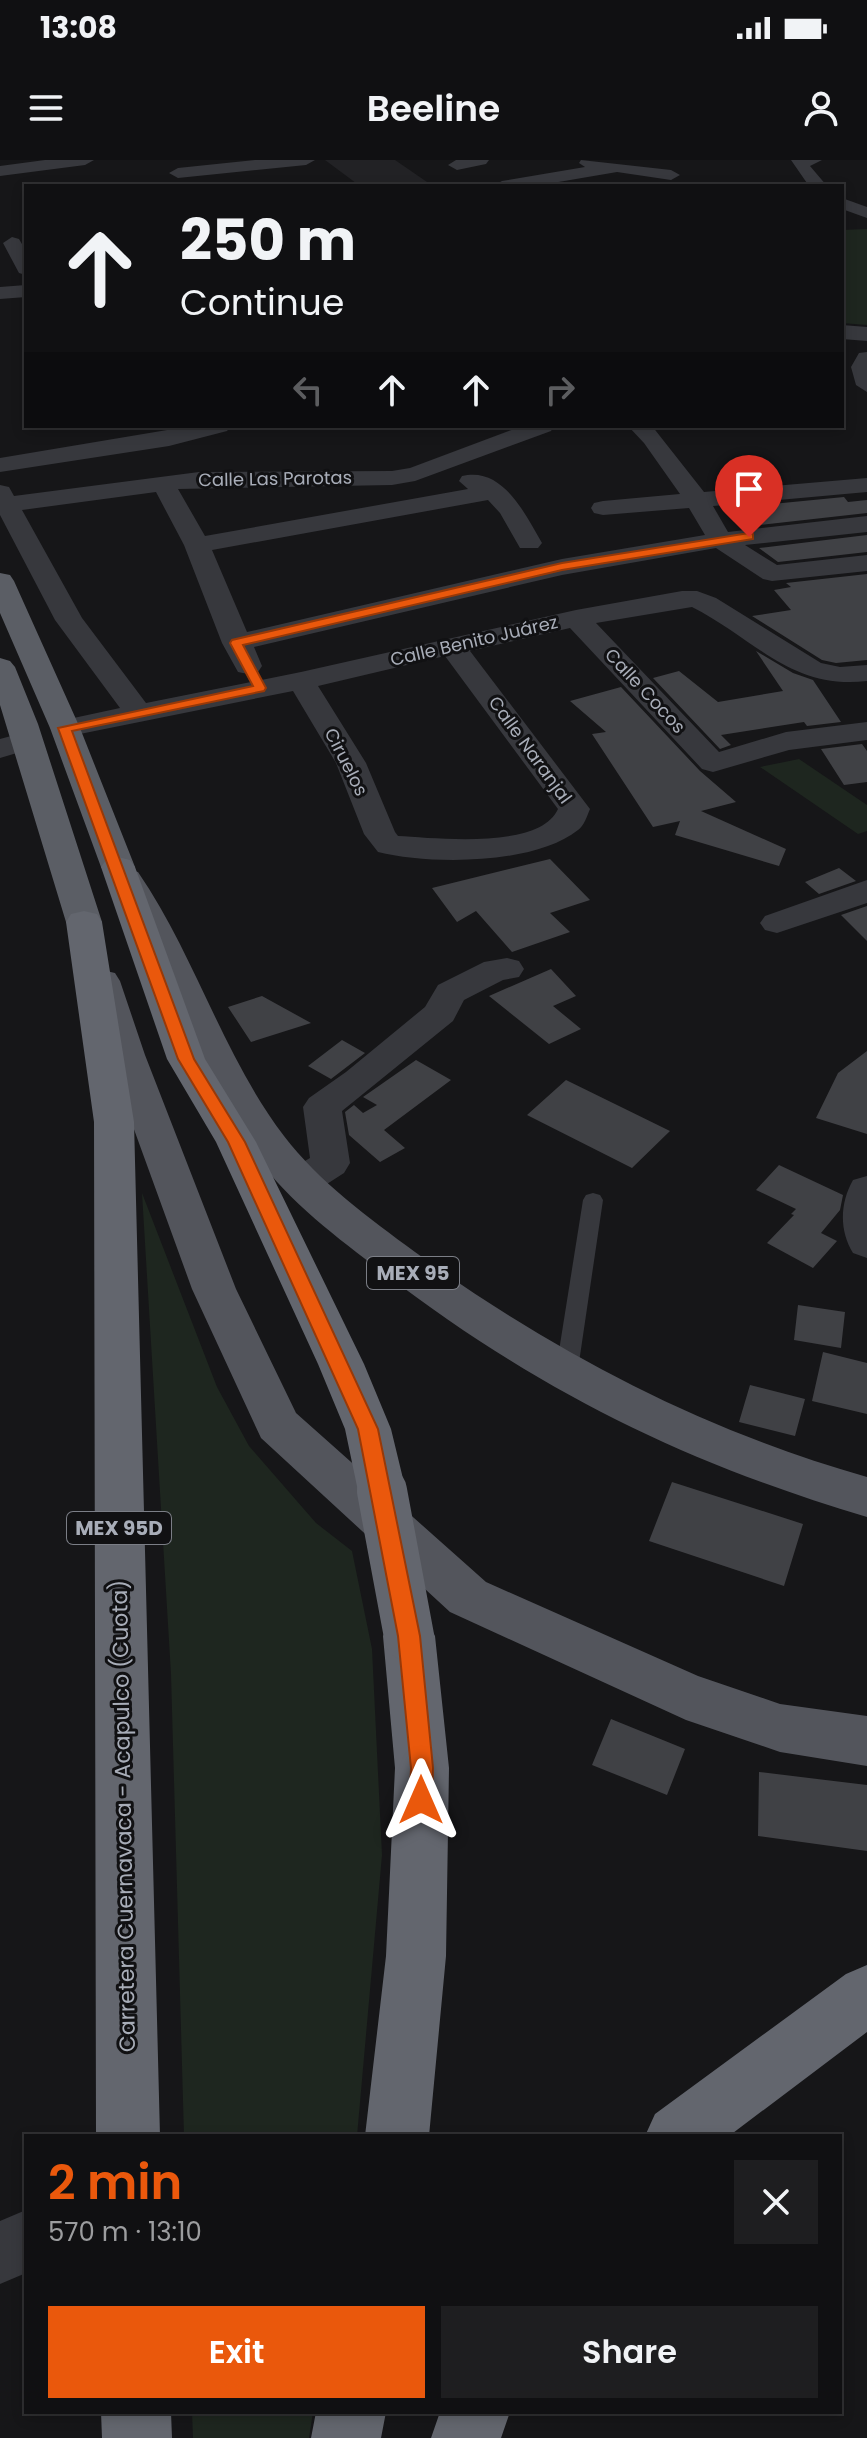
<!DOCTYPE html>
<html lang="en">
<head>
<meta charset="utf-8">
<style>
	body { margin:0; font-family:Poppins,sans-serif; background:#1e1e20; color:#f1f3f6; height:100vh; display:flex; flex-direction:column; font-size:30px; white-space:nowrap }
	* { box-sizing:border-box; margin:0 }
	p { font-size:26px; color:#9c9d9f }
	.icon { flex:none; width:44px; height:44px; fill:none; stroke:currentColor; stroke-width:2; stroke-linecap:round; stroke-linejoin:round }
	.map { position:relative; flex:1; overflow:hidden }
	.sheet { position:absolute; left:24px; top:1974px; width:818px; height:280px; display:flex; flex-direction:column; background:#101012; border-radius:0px; box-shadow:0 4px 12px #0003,0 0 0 2px #303032 }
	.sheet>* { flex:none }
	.guide { position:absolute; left:24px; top:24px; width:820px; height:244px; border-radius:0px; box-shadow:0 4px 12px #0003,0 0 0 2px #303032; background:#101012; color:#f1f3f6; overflow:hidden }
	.pin { position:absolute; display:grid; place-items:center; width:68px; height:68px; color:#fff; margin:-82px -34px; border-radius:50% 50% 50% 0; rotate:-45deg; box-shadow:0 0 8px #0007 }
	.pin .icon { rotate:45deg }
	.me { position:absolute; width:88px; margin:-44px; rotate:0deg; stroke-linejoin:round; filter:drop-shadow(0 0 6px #0008) }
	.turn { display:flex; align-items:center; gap:28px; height:168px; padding:0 24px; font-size:36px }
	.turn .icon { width:104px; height:104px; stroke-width:2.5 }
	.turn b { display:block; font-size:56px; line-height:68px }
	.lanes { display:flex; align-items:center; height:76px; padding:0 24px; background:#0003; justify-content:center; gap:40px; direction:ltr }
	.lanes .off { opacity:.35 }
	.round { display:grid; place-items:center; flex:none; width:84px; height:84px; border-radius:0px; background:#1e1e20 }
	.overview { display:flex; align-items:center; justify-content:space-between; height:136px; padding:0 24px }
	h1 { font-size:48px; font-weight:600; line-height:60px; color:#ea580c }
	.action { display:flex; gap:16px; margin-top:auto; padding:16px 24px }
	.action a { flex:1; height:92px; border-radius:0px; background:#ea580c; color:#fff; font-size:32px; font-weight:600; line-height:92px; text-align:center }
	.action a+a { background:#1e1e20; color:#f1f3f6 }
	.status { display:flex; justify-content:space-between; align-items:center; height:56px; padding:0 40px; background:#101012; direction:ltr }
	.status svg { height:22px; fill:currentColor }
	header { display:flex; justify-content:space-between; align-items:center; height:104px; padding:0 24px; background:#101012; font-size:36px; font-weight:600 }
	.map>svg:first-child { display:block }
</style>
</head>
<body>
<div class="status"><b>13:08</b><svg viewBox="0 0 49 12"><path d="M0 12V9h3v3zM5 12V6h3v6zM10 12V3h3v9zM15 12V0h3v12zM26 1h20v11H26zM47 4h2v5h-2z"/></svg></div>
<header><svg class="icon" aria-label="menu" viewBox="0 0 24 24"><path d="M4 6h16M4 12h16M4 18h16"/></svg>Beeline<svg class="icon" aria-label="person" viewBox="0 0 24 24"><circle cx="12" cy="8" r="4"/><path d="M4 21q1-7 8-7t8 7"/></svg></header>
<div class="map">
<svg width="867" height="2278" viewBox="0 0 867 2278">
	<rect width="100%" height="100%" fill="#161618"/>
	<!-- built -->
	<path fill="#222225" d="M325,0H395L427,22L360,26Z"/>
	<!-- green -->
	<path fill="#1e261f" d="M867,69V165L842,163V70Z
		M799,599L867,645V671L858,674L760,607Z
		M142,1033L217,1227L249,1286L316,1363L352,1391L372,1489L382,1695L357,1976H184L171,1514Z
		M192,2252H313L309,2278H193Z"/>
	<!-- building -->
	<path fill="#404145" d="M844,337L848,342L867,340V353L750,366L739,354L758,352L752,346Z
		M867,375V392L778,402L759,388Z
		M867,414V500L836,503L822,500L752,456L791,450L774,430L791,427L786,423Z
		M756,491L793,513L813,520L841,562L807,566L804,562L721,575L731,585L720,589L653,518L679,511L718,542L783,531Z
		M621,527L700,611L736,642L701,651L786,689L779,706L675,675L680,661L653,667L592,574L606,572L570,541Z
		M862,584L867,591V622L844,625L821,589Z
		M550,699L590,740L550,753L570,772L512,792L476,751L457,762L432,728Z
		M839,708L856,721L819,734L805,722Z
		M867,746V781L841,755Z
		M551,809L576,836L553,846L581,869L549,884L489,836Z
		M262,836L311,863L251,882L228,847Z
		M342,880L365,893L331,919L308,906Z
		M867,891V974L816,958L838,913Z
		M416,900L451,920L384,970L405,988L380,1002L349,975L345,952L354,945L363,953L377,945L363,937Z
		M566,920L670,971L632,1008L527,955Z
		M779,1005L843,1035L840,1050L821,1073L837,1081L813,1108L767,1083L794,1055L791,1054L796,1049L756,1030Z
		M798,1145L845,1152L841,1188L794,1180Z
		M823,1192L867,1203V1254L812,1241Z
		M750,1225L805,1239L795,1276L739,1262Z
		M672,1322L803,1364L784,1426L649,1381Z
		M611,1559L685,1589L667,1635L592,1605Z
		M759,1612L867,1625V1691L758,1676Z"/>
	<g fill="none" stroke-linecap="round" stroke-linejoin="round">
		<!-- service -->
		<path fill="#37383d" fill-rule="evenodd" d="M593,1033L600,1035L603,1040L577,1216L574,1222L566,1225L558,1222L555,1216L583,1040L586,1035Z"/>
		<!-- minor -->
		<path fill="#37383d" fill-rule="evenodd" d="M45,0H94L85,5L0,16V6Z
			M255,0H315L306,5L178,18L169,13L178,8Z
			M489,0L486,4L457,10L448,5L456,0Z
			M581,0L671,10L680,15L671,20L617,12L535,26H493L502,21L585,7L579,3Z
			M791,0H822L810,6L827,26H809Z
			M842,38L867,47V58L842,49Z
			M12,77L19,79L26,91V115L19,113L3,83Z
			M26,125V137L0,139V127Z
			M867,192V232L856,225L851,207L859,193Z
			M522,266H554L551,271L415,321L392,325L178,329L205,376L468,329L459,321L462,316C503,306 525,354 542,383L538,388H520L500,353L488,340L212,390L247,472L562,399L705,375L689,348L603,355L594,353L591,348L594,343L603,341L680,334L644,283L628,266H652L704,332L867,318V332L713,346L728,372L867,356V372L745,385L777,405L867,395V411L772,421L763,419L716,388L562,415L254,487L262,506L258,512L248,514L238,512L222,483L184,385L156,332L22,350L82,458L146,543L301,512L576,450L682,431H697L716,438L821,503L840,507L867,505V521C791,530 755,479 692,447L596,463L719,592L786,572L867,562V580L789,590L713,612L702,609L570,468L470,491L590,649C587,656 584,666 578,670C534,705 430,705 378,692L364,674L336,603L293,531L65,577L55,574L50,568L55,562L120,548L55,460L0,355V325L9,327L14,336L199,312L392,311L410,308ZM445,496L558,649C540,690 436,678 398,676L395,672L366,603L318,526Z
			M26,572L37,575L41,581L37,587L0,598V579Z
			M867,720V743L777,773L765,770L760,763L765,756Z
			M507,798L519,801L524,809L519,817L503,820L464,840L453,861L342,951L350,1003L344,1013L316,1031L302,1035L288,1031L282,1021L288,1011L310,998L303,947L309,938L346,912L425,847L438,825L484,802Z
			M867,1016V1098L853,1093C839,1070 840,1043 853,1020Z
			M26,2050V2113L0,2124V2061Z"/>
		<!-- tertiary -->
		<path fill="#37383d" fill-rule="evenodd" d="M842,165L867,167V181L842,179Z
			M191,266H231L227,271L169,286L0,312V298Z"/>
		<!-- primary -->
		<path fill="#53555c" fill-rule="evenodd" d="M126,709L138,712C195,795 223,896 284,976C319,1022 369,1058 415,1092C554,1193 702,1270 867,1317V1357C682,1302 539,1231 385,1114C339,1079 290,1043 256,996C194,911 164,808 109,719L114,712Z
			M102,810L115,813L120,821L145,895L236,1129L296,1253L486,1422L698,1516L780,1544L867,1556V1606L780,1592L686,1560L450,1452L261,1278L192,1129L107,895L84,821L89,813Z"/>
		<!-- trunk -->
		<path fill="#5b5e65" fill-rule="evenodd" d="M0,413L10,415L14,421L80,568L135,707L130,714L118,717L106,714L101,707L50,568L0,453Z
			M0,498L10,501L15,507L38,564L102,762L97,770L84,773L71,770L66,762L0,545Z"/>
		<!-- motorway -->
		<path fill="#63666e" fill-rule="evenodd" d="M118,697L130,700L135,707L205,899L256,982L364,1204L391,1269L406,1331L399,1345L382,1351L365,1345L358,1331L345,1269L318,1204L216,982L167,899L101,707L106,700Z
			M84,751L97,754L102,762L134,962L160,1976H96L94,962L66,762L71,754Z
			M409,1453L427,1460L435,1476L449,1608L446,1796L429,1976H365L386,1796L395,1608L383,1476L391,1460Z
			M867,1805V1872L729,1976H645L655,1954L846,1814Z
			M101,2252H171L172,2278H102Z
			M316,2252H386L381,2278H311Z
			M440,2252H510L501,2278H431Z"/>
		<!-- motorway-bridge -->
		<path stroke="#63666e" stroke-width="50" d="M382,1331L409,1476"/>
	</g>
	<!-- route -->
	<path fill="#ea580c" stroke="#983908" stroke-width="2" d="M749,373L753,374V379L562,410L243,485L266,528L264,531L72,571L194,899L245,982L378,1269L420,1476L433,1608L432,1640L429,1647L421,1650L413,1647L410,1640L411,1608L398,1476L358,1269L228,982L178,899L58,568L253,526L230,483L232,480L562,403Z"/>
	<g text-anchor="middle" stroke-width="6" stroke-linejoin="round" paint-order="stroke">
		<!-- far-street labels -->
		<g font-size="18" fill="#a8adb8" stroke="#111113">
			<text transform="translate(275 319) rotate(-1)" y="6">Calle Las Parotas</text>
			<text transform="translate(474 481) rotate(-13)" y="6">Calle Benito Juárez</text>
			<text transform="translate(645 531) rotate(47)" y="6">Calle Cocos</text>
			<text transform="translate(530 590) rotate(54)" y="6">Calle Naranjal</text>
			<text transform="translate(346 602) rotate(63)" y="6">Ciruelos</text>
		</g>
		<!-- shield labels -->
		<g fill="#111113" stroke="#7b7e86" stroke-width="2">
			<rect x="367" y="1097" width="92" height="32" rx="6"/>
			<rect x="67" y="1352" width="104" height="32" rx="6"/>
		</g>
		<g font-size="20" font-weight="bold" fill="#a8adb8">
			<text x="413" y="1120">MEX 95</text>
			<text x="119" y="1375">MEX 95D</text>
		</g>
		<!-- street labels -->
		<g font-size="22" fill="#a8adb8" stroke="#111113">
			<text transform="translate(123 1656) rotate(-91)" y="8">Carretera Cuernavaca - Acapulco (Cuota)</text>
		</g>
	</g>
</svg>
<div class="pin" style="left:749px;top:377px;background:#d93025"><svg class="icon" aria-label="arrive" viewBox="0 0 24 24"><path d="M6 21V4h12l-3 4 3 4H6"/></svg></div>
<svg class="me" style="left:421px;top:1640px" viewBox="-20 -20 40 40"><path d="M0-17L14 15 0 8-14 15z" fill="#ea580c" stroke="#fff" stroke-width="4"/></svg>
<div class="guide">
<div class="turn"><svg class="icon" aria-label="ahead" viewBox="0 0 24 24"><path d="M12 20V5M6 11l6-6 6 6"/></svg><div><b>250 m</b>Continue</div></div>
<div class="lanes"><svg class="icon off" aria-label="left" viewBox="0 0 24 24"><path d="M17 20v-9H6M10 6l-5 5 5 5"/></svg><svg class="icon" aria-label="ahead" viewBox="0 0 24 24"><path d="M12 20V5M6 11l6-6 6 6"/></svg><svg class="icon" aria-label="ahead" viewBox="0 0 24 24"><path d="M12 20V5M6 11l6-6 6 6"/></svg><svg class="icon off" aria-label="right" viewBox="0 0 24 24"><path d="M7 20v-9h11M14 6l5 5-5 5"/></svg></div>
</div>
<section class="sheet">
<div class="overview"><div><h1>2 min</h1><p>570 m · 13:10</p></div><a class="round"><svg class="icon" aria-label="close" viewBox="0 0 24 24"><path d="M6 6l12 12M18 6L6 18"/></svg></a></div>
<div class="action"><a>Exit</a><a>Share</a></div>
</section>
</div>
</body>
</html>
